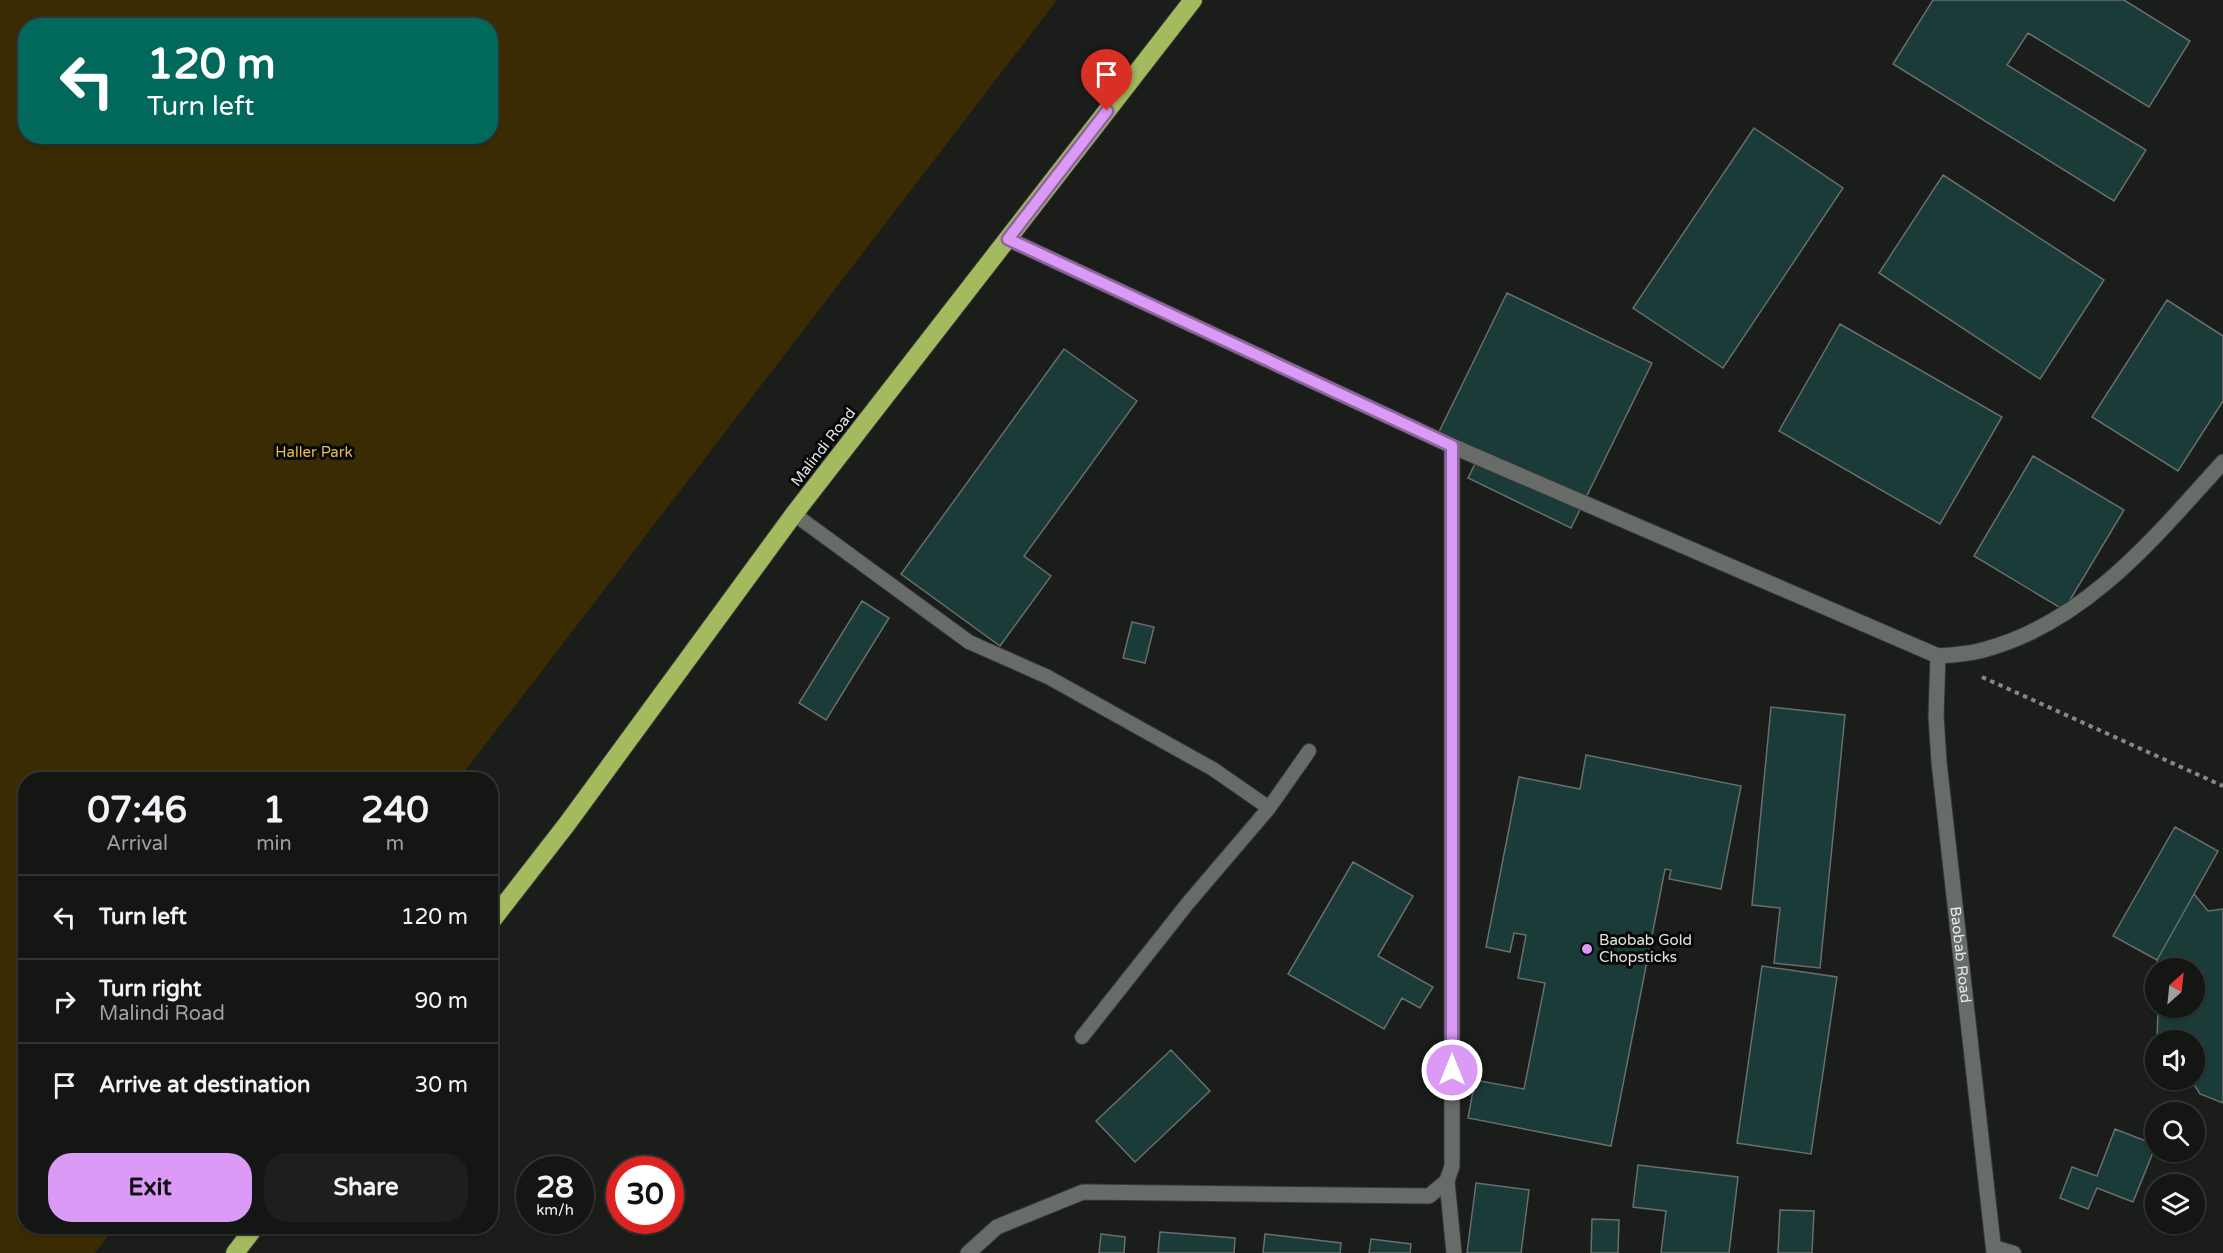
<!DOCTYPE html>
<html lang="en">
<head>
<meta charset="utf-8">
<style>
	body { margin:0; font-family:"Varela Round",sans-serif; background:#1d1f1d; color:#f1f3f6; height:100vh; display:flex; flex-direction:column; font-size:22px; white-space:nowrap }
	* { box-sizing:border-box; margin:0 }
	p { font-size:20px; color:#9d9fa0 }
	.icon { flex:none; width:33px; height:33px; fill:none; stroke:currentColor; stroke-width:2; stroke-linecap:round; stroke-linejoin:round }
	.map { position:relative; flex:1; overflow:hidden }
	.side { position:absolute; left:18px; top:772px; width:480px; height:462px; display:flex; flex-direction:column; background:#141614; border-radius:24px; box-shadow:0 2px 4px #0004,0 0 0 2px #333534 }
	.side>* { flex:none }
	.banner { position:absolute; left:18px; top:18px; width:480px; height:126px; border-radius:24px; box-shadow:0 2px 4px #0004,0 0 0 2px #333534; background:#00695c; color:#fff; overflow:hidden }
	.needle { width:39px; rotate:27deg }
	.controls { position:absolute; left:2145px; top:958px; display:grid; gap:12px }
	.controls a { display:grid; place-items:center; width:60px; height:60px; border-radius:50%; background:#141614; box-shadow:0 2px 4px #0004,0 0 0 2px #333534; font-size:30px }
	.speed { position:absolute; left:516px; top:1156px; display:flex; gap:12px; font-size:30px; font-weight:700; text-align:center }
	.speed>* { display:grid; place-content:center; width:78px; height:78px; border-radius:50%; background:#141614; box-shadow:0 2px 4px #0004,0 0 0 2px #333534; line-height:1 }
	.speed small { font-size:15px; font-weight:400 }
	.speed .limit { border:9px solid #d22; background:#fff; color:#111 }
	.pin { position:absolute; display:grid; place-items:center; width:51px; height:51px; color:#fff; margin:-62px -26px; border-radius:50% 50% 50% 0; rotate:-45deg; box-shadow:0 0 6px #0007 }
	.pin .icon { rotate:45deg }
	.me { position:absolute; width:66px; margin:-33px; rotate:0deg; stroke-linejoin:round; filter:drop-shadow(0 0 4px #0008) }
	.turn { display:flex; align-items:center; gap:21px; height:126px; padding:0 30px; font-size:27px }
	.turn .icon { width:78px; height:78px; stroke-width:2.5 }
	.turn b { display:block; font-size:42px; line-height:51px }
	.eta { display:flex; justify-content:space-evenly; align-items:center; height:102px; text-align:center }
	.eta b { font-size:36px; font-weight:800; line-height:42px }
	.button { display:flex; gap:12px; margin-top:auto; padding:12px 30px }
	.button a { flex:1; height:69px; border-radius:24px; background:#da9af6; color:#111; font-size:24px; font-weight:800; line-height:69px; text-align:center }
	.button a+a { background:#1d1f1d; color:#f1f3f6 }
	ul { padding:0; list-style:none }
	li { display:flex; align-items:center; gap:18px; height:84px; padding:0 30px; border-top:2px solid #333534 }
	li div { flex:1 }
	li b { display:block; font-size:22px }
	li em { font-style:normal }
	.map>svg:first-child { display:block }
</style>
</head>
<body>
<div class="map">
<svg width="2223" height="1253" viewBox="0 0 2223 1253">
	<rect width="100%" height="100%" fill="#1a1d1a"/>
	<!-- green -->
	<path fill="#3a2b02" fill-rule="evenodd" d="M0,0H1057L458,780H26V1227H115L95,1253H0ZM26,26H490V136H26Z"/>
	<!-- building -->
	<path fill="#1a3b37" stroke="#686e6d" stroke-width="1.5" d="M1933,0H2124L2190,41L2149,107L2028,33L2007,65L2146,150L2114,201L1893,64Z
		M1754,128L1843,188L1723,368L1633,308Z
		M1943,175L2104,280L2040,379L1879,273Z
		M1507,293L1652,363L1571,528L1468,478L1480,454L1438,434Z
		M2167,300L2223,336V401L2178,471L2092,417Z
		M1840,324L2002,417L1940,524L1779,431Z
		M1064,349L1137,401L1024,556L1051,576L1000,646L901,574Z
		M2033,456L2124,510L2064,610L1974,556Z
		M862,601L889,618L826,720L799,703Z
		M1132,622L1154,627L1145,663L1123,658Z
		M1771,707L1845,715L1820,968L1774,963L1780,908L1752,905Z
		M1586,755L1741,786L1721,889L1669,879L1671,870L1665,869L1611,1146L1468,1118L1475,1080L1524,1089L1545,983L1518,978L1526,935L1514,933L1510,952L1486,947L1519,777L1580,789Z
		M2175,827L2218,851L2157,960L2113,936Z
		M1353,862L1413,896L1378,956L1433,987L1420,1008L1402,998L1384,1029L1288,974Z
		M2194,894L2208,911L2223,909V1103L2200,1094L2191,1080H2194V1041H2157L2158,1008H2194V969H2159L2157,960Z
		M1762,966L1837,977L1811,1154L1737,1143Z
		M1171,1050L1210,1091L1135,1162L1096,1121Z
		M2115,1129L2156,1145L2133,1202L2097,1188L2088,1209L2060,1198L2072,1167L2097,1176Z
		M1638,1165L1738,1177L1729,1253H1661L1666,1211L1633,1207Z
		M1476,1183L1529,1190L1521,1253H1467Z
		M1780,1210L1814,1211L1812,1253H1778Z
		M1592,1219L1619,1220L1618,1253H1591Z
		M1160,1232L1235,1238L1234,1253H1158Z
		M1101,1234L1125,1237L1124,1253H1099Z
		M1265,1234L1341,1243L1340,1253H1263Z
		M1371,1239L1411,1244L1410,1253H1369Z"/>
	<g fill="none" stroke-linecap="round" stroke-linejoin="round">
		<defs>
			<path id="lane" d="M794,514L969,642L1048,677L1213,769L1269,808
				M1082,1037L1188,903L1269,808L1309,751
				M1994,1247L2014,1253"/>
			<g id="street">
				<path d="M1008,239L1452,446L1938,656C1952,655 1969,654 1983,650C2086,623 2155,537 2223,462"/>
				<path id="s1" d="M1938,656L1936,716L1939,762L1994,1253"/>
				<path d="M1447,1181L1454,1253"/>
				<path d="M968,1253L997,1227L1083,1192L1429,1196L1447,1181L1452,1166V446"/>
			</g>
			<path id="highway" d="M490,923L567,824L794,514L1193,0
				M235,1253L255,1227"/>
		</defs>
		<!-- lane casing -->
		<use href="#lane" stroke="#363837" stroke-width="16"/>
		<!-- street casing -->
		<use href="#street" stroke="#363837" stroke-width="17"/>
		<!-- highway casing -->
		<use href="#highway" stroke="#363837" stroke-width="20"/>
		<!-- path -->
		<path stroke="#848784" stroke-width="4" stroke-dasharray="4.5 4.5" stroke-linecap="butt" d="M1982,677L2223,786"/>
		<!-- lane -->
		<use href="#lane" stroke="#686c69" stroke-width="14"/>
		<!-- street -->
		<use href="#street" stroke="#686c69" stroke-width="15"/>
		<!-- highway -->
		<use href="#highway" stroke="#a4ba5e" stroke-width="18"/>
	</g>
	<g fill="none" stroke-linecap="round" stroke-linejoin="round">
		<defs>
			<path id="route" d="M1107,111L1008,239L1452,446V1070"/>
		</defs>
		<!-- route casing -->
		<use href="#route" stroke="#8e64a0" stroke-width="15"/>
		<!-- route -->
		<use href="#route" stroke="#da9af6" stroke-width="10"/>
	</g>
	<!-- markers -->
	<circle fill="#da9af6" stroke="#060706" stroke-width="2" cx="1587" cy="949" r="6"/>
	<g text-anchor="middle" stroke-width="6" stroke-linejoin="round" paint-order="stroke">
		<!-- street labels -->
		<g font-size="15" fill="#e3e5e3" stroke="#060706">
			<text transform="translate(823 447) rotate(-52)" y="5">Malindi Road</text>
			<text dy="5" stroke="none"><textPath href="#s1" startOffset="300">Baobab Road</textPath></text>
		</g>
		<!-- park labels -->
		<g font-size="15" fill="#e6be55" stroke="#060706">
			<text x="314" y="457">Haller Park</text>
		</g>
		<!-- poi labels -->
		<g font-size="15" fill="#e3e5e3" stroke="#060706" text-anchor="start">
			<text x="1599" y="945">Baobab Gold<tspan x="1599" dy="17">Chopsticks</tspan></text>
		</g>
	</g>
</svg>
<div class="controls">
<a><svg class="needle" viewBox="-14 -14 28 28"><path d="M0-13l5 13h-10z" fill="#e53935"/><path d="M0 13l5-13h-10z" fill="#9d9fa0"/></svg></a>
<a><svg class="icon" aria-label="sound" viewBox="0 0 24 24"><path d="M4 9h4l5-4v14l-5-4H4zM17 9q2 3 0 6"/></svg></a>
<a><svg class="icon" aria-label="search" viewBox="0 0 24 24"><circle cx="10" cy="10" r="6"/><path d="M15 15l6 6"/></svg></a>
<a><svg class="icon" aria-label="layers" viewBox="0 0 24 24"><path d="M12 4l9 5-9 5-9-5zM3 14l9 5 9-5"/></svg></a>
</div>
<div class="speed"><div>28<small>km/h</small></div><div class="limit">30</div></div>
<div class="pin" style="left:1107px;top:111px;background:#d93025"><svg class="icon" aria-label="arrive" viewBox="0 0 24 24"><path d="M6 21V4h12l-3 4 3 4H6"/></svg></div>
<svg class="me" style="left:1452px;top:1070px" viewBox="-20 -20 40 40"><circle r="17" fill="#da9af6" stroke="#fff" stroke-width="3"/><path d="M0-11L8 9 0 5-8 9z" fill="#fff"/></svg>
<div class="banner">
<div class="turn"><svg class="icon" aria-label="left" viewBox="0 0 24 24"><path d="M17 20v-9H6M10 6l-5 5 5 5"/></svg><div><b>120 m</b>Turn left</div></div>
</div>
<section class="side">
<div class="eta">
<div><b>07:46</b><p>Arrival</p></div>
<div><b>1</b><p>min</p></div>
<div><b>240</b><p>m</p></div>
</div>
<ul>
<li><svg class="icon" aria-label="left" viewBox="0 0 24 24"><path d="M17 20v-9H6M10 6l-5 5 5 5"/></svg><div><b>Turn left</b></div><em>120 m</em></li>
<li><svg class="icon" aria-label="right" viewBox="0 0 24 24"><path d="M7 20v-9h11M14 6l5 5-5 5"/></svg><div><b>Turn right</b><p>Malindi Road</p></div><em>90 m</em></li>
<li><svg class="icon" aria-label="arrive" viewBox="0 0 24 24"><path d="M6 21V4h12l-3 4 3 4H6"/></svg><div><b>Arrive at destination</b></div><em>30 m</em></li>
</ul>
<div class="button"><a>Exit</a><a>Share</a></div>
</section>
</div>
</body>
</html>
